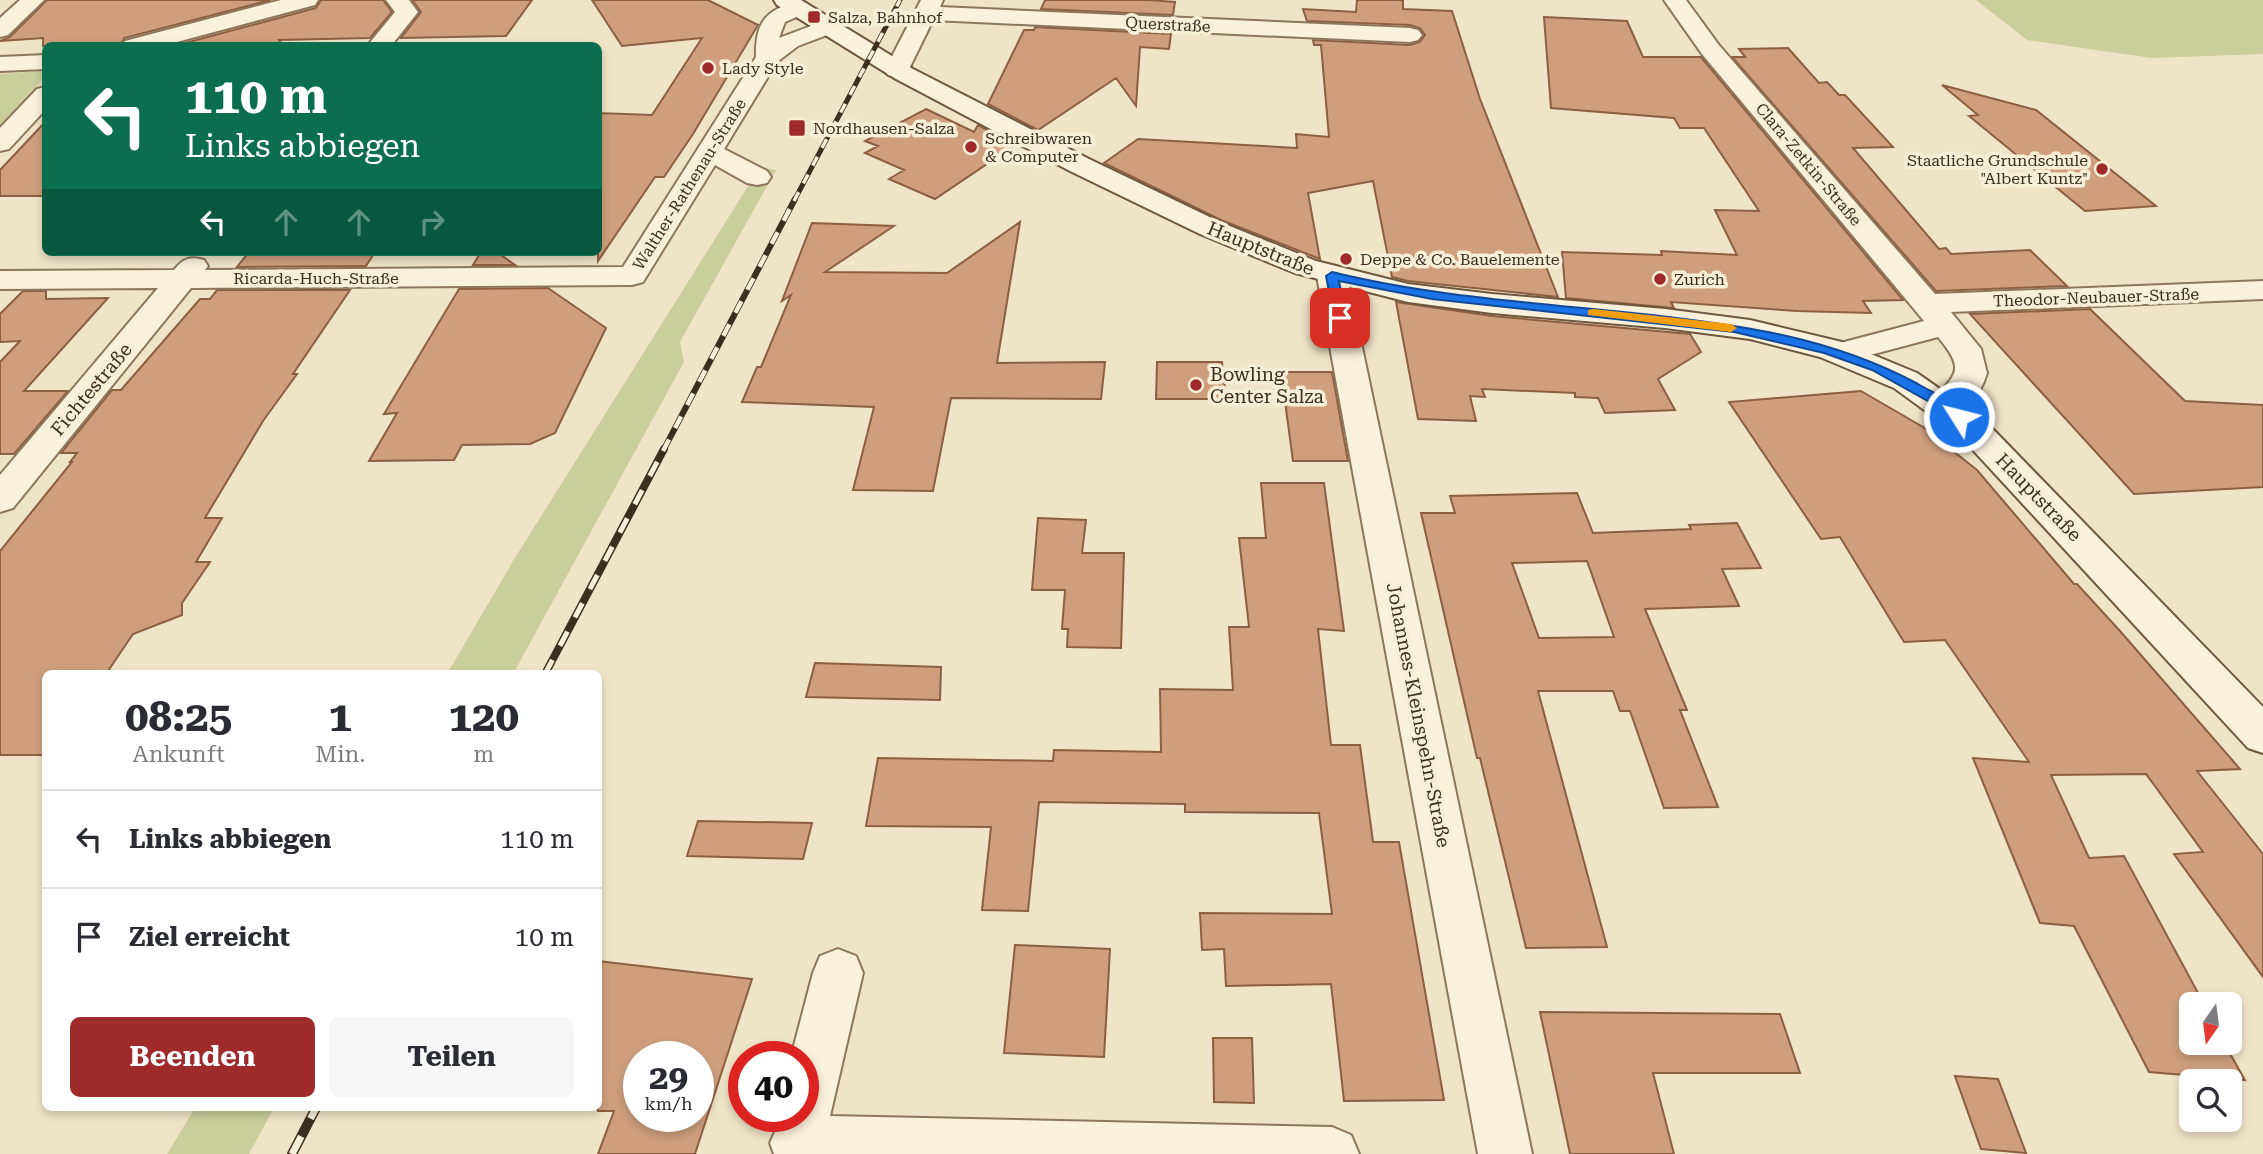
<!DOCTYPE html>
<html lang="de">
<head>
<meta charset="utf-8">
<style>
	body { margin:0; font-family:"Roboto Serif",serif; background:#f7f7f7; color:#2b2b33; height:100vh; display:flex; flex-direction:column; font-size:26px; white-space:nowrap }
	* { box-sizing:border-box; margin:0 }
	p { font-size:23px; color:#7c7c81 }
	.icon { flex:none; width:38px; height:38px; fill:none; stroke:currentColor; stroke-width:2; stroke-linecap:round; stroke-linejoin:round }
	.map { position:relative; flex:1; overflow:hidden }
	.panel { position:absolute; left:42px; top:670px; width:560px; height:441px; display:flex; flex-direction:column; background:#fff; border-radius:10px; box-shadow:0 4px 10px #0003 }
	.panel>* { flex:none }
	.banner { position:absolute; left:42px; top:42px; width:560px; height:214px; border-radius:10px; box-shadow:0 4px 10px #0003; background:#0b6e4f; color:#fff; overflow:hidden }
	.needle { width:46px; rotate:194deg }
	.fabs { position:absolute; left:2179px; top:992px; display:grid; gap:14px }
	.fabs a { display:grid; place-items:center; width:63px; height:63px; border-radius:10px; background:#fff; box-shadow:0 4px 10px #0003; font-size:35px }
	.speed { position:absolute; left:623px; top:1041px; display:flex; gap:14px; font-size:35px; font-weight:700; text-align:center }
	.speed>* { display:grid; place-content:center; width:91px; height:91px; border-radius:50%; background:#fff; box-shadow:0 4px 10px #0003; line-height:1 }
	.speed small { font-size:18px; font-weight:400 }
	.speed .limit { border:10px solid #d22; background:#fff; color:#111 }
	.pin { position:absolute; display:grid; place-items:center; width:60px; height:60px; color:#fff; margin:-30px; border-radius:14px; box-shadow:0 4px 10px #0006 }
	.me { position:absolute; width:77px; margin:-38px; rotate:306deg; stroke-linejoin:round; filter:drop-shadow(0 0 5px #0008) }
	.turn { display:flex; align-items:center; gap:24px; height:147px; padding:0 28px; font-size:32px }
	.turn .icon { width:91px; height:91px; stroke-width:2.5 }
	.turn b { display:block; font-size:49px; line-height:60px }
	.lanes { display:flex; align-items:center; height:66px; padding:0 28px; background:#0003; justify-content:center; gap:35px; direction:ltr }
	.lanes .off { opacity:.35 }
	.eta { display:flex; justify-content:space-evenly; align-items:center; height:119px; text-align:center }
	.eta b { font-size:42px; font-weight:700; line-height:49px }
	.button { display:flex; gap:14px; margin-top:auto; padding:14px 28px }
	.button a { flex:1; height:80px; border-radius:10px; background:#9e2a2b; color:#fff; font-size:28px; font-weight:700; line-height:80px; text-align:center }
	.button a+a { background:#f7f7f7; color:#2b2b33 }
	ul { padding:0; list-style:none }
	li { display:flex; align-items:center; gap:21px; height:98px; padding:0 28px; border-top:2px solid #e1e1e2 }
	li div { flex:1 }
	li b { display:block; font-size:26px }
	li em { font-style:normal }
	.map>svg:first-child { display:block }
</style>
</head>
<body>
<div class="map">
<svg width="2263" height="1154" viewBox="0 0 2263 1154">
	<rect width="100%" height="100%" fill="#f0e4c8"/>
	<!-- green -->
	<path fill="#c9cf9b" d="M1976,0H2263V54L2152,58L2027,40Z
		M45,71V77L0,125V74Z
		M760,167L776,170L680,342L684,362L513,674H447L513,561Z
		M195,1108H274L249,1154H167Z"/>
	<!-- building -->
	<path fill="#cf9f7d" stroke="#8d5f41" stroke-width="2" fill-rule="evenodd" d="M47,0H271L124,38L120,46H43V38L0,41L10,37Z
		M321,0H383L392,12L370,38L279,40L283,46H174L316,8Z
		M412,0H532L506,36L401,38L421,12Z
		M592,0H708L758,25L693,134L664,177H655L598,261V113L652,115L702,38L622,46Z
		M1045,0H1148L1175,2L1173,15L1041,9Z
		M1357,0H1403V9L1452,11L1480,99L1558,297L1408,281L1392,277L1373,181L1308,193L1320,259L1221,220L1104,163L1138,139L1297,148L1296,134L1329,137L1321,45H1314L1313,40L1410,45L1420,42L1425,35L1420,28L1410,25L1307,21L1303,9L1356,12Z
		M1544,17L1627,21L1643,57H1701L1903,300L1863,301L1871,313L1797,311L1671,302L1674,308L1566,298L1562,252L1662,255L1661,251L1737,255L1715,210L1759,211L1704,128H1680L1674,118L1551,108Z
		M1035,27L1171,34L1169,49L1140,47L1136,106L1116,78L1038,130L988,104L1024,30H1034Z
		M1788,48L1819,83L1827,82L1839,95H1845L1893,147L1853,148L1939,249L1946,248L1951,254L2030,250L2067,286L1936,291L1732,57H1745L1739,49Z
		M1942,85L2036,110L2156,206L2085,211L1969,116L1978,115Z
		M926,109L974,132L978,125L1015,145L935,199L889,179L904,170L865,153L878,146L865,141Z
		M46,121V196H0V170Z
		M1020,222L997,363L1105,362L1101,399L951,398L933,491L853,490L874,407L742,402L757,367H761L791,295L782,301L812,223L894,226L825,272L947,273Z
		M249,252H375L366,266L237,267Z
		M481,252H497L515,265H473Z
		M548,288L606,328L555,433L530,444L462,445L454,460L369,461L397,413L384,414L459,289Z
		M217,290H350L293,374H297L263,421L205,518H222L196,562H210L182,603V615L133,634L106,674H46V755H0V551L72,462H70L77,453H61L112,390H121L200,299H210Z
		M23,291H46V299L108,298L24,391H68L14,454H0V362L20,341L0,342V314Z
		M1396,302L1492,316L1690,334L1701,352L1658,379L1675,410L1605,413L1598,398L1575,397V393L1482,389L1485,397L1470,396L1476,421L1418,419Z
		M2090,309L2185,401L2263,405V487L2134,494L1970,314Z
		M1157,362H1222L1226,399H1156Z
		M1281,372H1332L1348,461H1293Z
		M1861,391L1923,427L1977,470L2074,584H2077L2120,631L2240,769L2197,771L2263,854V977L2174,854L2203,852L2146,774L2051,775L2089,858L2124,856L2204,1004H2191V1043H2224L2245,1080L2149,1072L2074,926L2040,923L1973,758L2029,762L1945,640L1904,642L1840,537L1821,539L1729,402Z
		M1261,483H1324L1344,631L1318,629L1331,745H1360L1373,842H1399L1444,1100L1344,1101L1331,984L1226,986L1224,949L1202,950L1200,913L1332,914L1319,813L1185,812V804L1039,802L1028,911L982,910L991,827L866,826L878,758L1053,761L1054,750L1161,752L1160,689L1233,690L1229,627H1249L1239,538H1266Z
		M1577,493L1593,533L1691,529L1689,525L1737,523L1761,568L1722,569L1739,606L1645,609L1687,710H1680L1718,807L1664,808L1630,711H1620L1613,691H1538L1607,947L1526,948L1480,758H1477L1421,513H1455L1450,496ZM1587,561L1614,637L1539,638L1512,563Z
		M1038,518L1086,520L1082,553H1124L1121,648L1067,647L1068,629H1062L1065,590H1032Z
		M815,663L941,667L940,700L806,697Z
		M698,821L812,823L803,859L687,856Z
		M1015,945L1110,949L1104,1057L1004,1053Z
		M598,961L752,979L695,1154H598L614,1111H598ZM639,1057H698V1116H639Z
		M1540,1012L1780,1014L1800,1073H1653L1674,1154H1570Z
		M1213,1038H1252L1254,1103L1214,1102Z
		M1955,1076L1998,1079L2026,1153L1981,1149Z"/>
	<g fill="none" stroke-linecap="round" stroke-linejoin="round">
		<defs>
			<path id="street" d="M20,0H44L8,35L0,37V18Z
				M281,0H318L315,5L162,46H122L125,41Z
				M386,0H409L418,12L391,46H367L395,12Z
				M921,0H943L940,7L1410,28L1418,30L1422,35L1418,40L1410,42L933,20L906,75L897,77L888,75L885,70Z
				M1664,0H1686L1718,44L1935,294L2263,281V299L1951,312L1981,349L1987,373C1980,397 1961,421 1935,414L1930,406C1951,374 1970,375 1938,337L1840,363L1829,360L1824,353L1829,346L1924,321L1702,54Z
				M798,1L806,3L809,8L806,13L785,22L779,38L827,20L835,22L839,27L835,32L798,46L777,62L724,149L767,171L771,177L767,183L757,185L747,183L715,165L643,282L632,285L191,288L13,508L0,512V475L158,288L0,289V271L174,270C183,259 189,256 204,260L208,266L205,270L623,267L756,57C755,23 765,10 798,1Z
				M46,55V69L0,71V57Z
				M46,87V109L9,149L0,151V128L37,89Z
				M1332,267L1343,270L1347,276L1532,1154H1478L1317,276L1321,270Z
				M838,949L856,956L863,973L830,1116L1332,1127L1351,1135L1359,1154H774L770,1143L779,1123L776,1116H803V1057H791L813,973L820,956Z"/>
			<path id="secondary" d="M774,0H801L913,69L1089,159L1220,222L1316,261L1408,284L1492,294L1665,309L1750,320L1842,342L1917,373L1984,420L2263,707V753L2248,748L1960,436L1894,388L1820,357L1750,339L1665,328L1492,313L1408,302L1295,273L1200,234L1070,171L896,79L777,5Z"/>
		</defs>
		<!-- street casing -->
		<use href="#street" stroke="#8d765c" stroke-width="4"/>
		<!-- secondary casing -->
		<use href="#secondary" stroke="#6f573f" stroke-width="4"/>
		<!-- street -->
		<use href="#street" fill="#faf1dc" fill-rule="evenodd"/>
		<!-- secondary -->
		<use href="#secondary" fill="#faf1dc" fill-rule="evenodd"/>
		<defs>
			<path id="rail-far3" d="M794,201L900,0"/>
			<path id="rail-far2" d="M663,451L795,199"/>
			<path id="rail-far1" d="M545,674L664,449"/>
			<path id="rail" d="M292,1154L316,1108"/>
		</defs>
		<!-- rail-far3 casing -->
		<use href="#rail-far3" stroke="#3d2e20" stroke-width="5"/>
		<!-- rail-far2 casing -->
		<use href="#rail-far2" stroke="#3d2e20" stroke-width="6"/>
		<!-- rail-far1 casing -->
		<use href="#rail-far1" stroke="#3d2e20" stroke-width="8"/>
		<!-- rail casing -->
		<use href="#rail" stroke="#3d2e20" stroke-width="10"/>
		<!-- rail-far3 -->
		<use href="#rail-far3" stroke="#f7eed8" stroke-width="3.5" stroke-dasharray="10" stroke-linecap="butt"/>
		<!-- rail-far2 -->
		<use href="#rail-far2" stroke="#f7eed8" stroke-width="4.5" stroke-dasharray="13" stroke-linecap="butt"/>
		<!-- rail-far1 -->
		<use href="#rail-far1" stroke="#f7eed8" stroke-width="5" stroke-dasharray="16" stroke-linecap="butt"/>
		<!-- rail -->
		<use href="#rail" stroke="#f7eed8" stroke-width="7" stroke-dasharray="20" stroke-linecap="butt"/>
	</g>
	<!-- route -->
	<path fill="#1a73e8" stroke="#114b97" stroke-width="2" d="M1332,272C1433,297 1539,303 1643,314C1741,325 1831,337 1918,384C1935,394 1955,401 1966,417L1959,421L1942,409L1872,370L1824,353L1734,332L1432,299L1339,281L1346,318L1340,322L1334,318L1326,276Z"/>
	<!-- slow -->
	<path fill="#f59e0b" d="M1593,309L1731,324L1737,328L1731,332L1588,315V310Z"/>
	<!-- markers -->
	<g fill="#9e2a2b" stroke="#f7eed8" stroke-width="2.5">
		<rect x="807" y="10" width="14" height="14" rx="3.5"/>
		<circle cx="708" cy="68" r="7"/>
		<rect x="788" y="119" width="18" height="18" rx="3.5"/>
		<circle cx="971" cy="147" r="7"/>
		<circle cx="2102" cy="169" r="7"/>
		<circle cx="1346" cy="259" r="7"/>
		<circle cx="1660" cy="279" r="7"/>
		<circle cx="1196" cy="385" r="7"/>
	</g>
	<g text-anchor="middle" stroke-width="7" stroke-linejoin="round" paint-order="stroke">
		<!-- far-poi labels -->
		<g font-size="16" fill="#3d2e20" stroke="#f7eed8" text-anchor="start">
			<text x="828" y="23">Salza, Bahnhof</text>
			<text x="722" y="74">Lady Style</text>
			<text x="813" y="134">Nordhausen-Salza</text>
			<text x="985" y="144">Schreibwaren<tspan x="985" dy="18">&amp; Computer</tspan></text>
			<text x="2088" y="166" text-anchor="end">Staatliche Grundschule<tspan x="2088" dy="18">"Albert Kuntz"</tspan></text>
			<text x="1360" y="265">Deppe &amp; Co. Bauelemente</text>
			<text x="1674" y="285">Zurich</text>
		</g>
		<!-- far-street labels -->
		<g font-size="16" fill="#3d2e20" stroke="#f7eed8">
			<text transform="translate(1168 24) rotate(3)" y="6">Querstraße</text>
			<text transform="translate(1809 164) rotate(50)" y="6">Clara-Zetkin-Straße</text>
			<text transform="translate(689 184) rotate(-58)" y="6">Walther-Rathenau-Straße</text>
			<text x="316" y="284">Ricarda-Huch-Straße</text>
			<text transform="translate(2096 297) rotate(-2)" y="6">Theodor-Neubauer-Straße</text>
		</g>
		<!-- street labels -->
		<g font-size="19" fill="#3d2e20" stroke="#f7eed8">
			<text transform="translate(1261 248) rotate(22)" y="7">Hauptstraße</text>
			<text transform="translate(91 389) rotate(-50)" y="7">Fichtestraße</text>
			<text transform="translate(2039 497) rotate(46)" y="7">Hauptstraße</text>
			<text transform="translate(1419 715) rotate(79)" y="7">Johannes-Kleinspehn-Straße</text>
		</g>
		<!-- poi labels -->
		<g font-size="19" fill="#3d2e20" stroke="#f7eed8" text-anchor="start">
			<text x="1210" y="381">Bowling<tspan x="1210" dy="22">Center Salza</tspan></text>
		</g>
	</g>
</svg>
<div class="fabs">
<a><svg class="needle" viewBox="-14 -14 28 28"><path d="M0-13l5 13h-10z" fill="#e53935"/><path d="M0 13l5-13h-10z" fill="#7c7c81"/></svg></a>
<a><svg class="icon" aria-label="search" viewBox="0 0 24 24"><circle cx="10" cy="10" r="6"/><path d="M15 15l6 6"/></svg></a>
</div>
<div class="speed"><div>29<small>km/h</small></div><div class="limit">40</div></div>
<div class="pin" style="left:1340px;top:318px;background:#d93025"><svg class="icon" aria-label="arrive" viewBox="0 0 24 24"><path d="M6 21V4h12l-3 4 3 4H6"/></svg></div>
<svg class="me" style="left:1959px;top:417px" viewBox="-20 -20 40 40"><circle r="17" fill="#1a73e8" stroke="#fff" stroke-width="3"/><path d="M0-11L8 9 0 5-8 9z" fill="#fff"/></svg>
<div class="banner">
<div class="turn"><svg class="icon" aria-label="left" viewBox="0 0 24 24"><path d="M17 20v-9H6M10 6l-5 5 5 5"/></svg><div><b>110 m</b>Links abbiegen</div></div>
<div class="lanes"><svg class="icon" aria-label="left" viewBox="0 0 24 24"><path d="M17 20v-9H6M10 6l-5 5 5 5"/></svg><svg class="icon off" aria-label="ahead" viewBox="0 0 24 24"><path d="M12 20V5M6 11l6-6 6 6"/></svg><svg class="icon off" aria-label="ahead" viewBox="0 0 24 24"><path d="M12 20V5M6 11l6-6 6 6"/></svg><svg class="icon off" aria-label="right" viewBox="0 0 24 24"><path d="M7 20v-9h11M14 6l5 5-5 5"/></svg></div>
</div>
<section class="panel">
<div class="eta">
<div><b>08:25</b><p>Ankunft</p></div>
<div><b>1</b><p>Min.</p></div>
<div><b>120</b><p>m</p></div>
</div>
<ul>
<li><svg class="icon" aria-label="left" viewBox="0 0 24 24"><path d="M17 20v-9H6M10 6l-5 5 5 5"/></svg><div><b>Links abbiegen</b></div><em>110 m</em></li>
<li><svg class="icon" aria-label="arrive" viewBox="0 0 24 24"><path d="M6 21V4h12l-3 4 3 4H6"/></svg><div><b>Ziel erreicht</b></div><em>10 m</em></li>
</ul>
<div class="button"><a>Beenden</a><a>Teilen</a></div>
</section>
</div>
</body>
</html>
